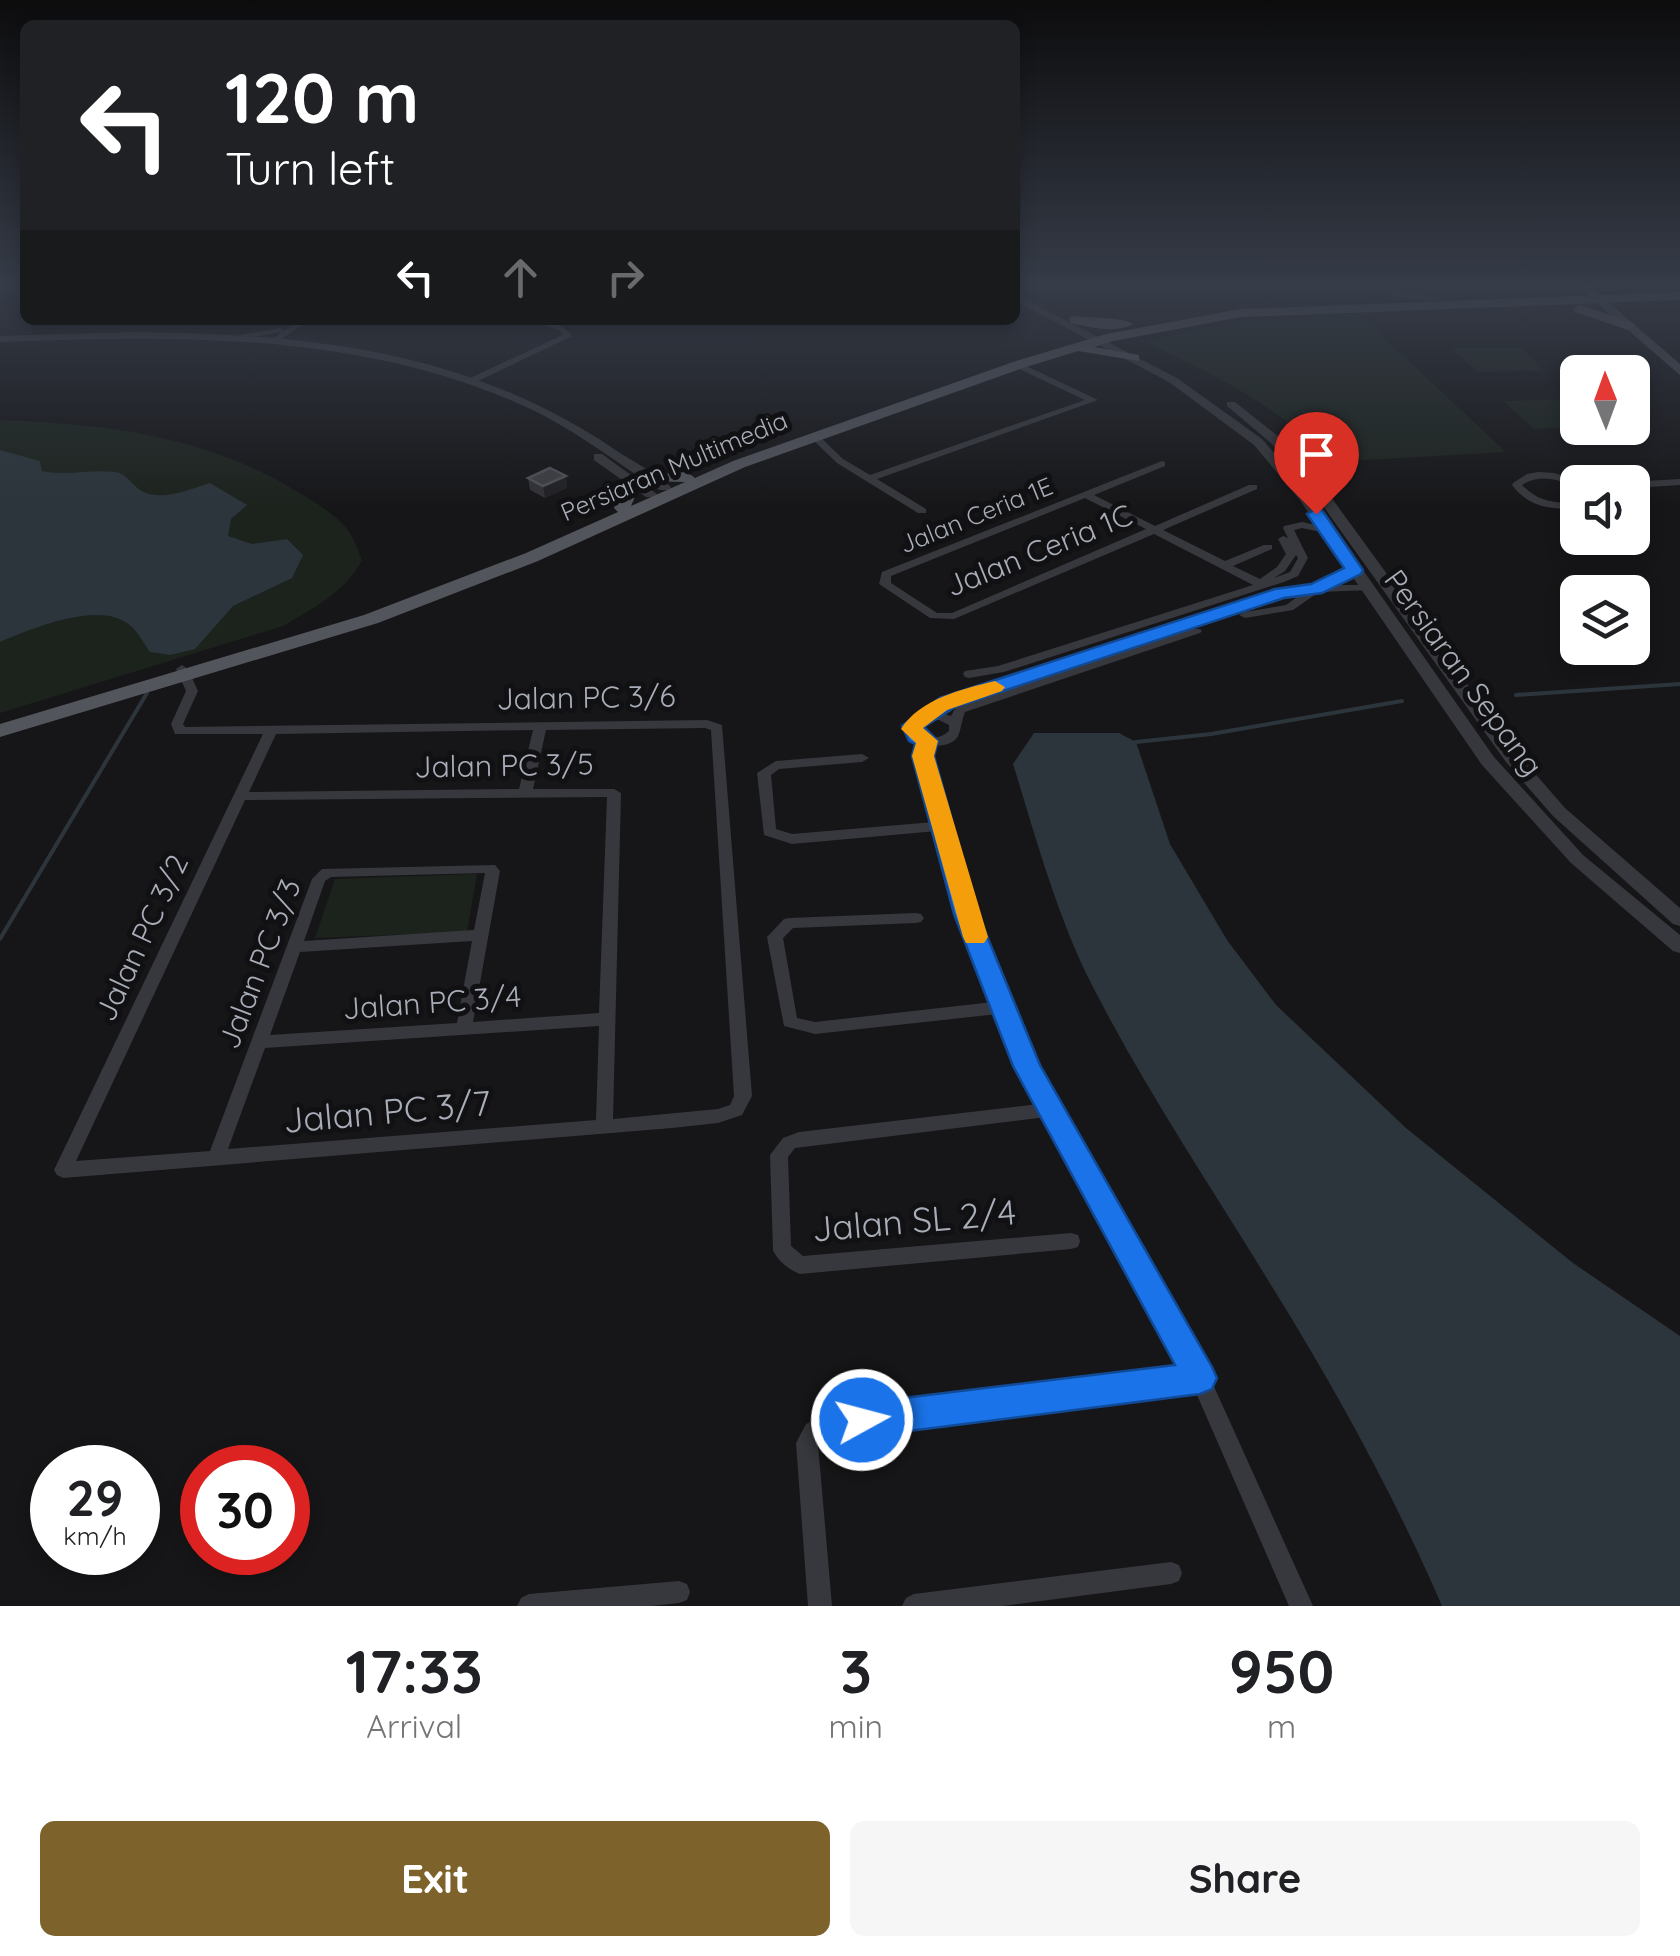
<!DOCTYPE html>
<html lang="en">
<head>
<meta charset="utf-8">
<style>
	body { margin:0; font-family:Quicksand,sans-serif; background:#f6f6f6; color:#202124; height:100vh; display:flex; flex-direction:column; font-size:38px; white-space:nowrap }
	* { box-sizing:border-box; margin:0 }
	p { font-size:32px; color:#757577 }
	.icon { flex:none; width:55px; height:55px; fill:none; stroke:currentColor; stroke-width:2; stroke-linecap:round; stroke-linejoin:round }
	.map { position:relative; height:1606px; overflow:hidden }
	.drawer { display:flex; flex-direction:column; background:#fff; flex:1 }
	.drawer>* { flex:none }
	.guide { position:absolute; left:20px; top:20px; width:1000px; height:305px; border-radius:15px; box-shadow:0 5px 15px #0003; background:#202124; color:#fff; overflow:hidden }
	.needle { width:65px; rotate:359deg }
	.buttons { position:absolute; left:1560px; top:355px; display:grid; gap:20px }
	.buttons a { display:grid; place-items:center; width:90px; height:90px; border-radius:15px; background:#fff; box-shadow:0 5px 15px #0003; font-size:50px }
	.speed { position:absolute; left:30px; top:1445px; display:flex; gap:20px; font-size:50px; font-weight:700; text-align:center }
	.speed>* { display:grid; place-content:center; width:130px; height:130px; border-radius:50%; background:#fff; box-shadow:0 5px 15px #0003; line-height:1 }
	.speed small { font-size:25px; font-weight:400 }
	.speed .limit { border:15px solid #d22; background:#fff; color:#111 }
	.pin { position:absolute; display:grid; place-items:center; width:85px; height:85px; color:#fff; margin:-102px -42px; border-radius:50% 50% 50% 0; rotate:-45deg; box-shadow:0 0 10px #0007 }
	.pin .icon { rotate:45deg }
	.me { position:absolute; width:110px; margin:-55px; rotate:83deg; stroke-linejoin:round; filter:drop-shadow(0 0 8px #0008) }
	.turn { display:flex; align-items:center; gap:35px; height:210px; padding:0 40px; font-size:45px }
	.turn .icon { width:130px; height:130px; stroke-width:2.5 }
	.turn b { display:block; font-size:70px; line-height:85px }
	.lanes { display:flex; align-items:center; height:95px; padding:0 40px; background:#0003; justify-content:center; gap:50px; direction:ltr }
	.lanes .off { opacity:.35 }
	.eta { display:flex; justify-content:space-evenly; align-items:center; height:170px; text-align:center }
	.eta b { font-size:60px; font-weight:800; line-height:70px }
	.action { display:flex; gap:20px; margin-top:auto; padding:20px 40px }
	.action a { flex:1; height:115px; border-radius:15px; background:#7e622b; color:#fff; font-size:40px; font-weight:800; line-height:115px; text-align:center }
	.action a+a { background:#f6f6f6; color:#202124 }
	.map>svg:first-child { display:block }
</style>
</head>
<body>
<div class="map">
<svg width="1680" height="1606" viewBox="0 0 1680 1606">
	<rect width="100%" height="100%" fill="#161618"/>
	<!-- green -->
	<path fill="#1c231d" d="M1357,313L1506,452L1333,462C1271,402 1226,381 1150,344L1149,340L1227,325Z
		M1452,348H1522L1544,371L1477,372Z
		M1573,399L1577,404V427L1534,429L1503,401Z
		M0,420C107,424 209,436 301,494C318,504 338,516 349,532C355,540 358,551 362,560C344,593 315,607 283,626L0,713Z
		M477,874L467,932L315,938L335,879Z"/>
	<!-- water -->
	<path fill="#2c353c" d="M0,450L40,461L42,471C67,476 90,469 115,472C127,474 130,483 140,490C160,503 190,489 210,483L247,505L231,519L228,536L252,544L287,539L303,555L292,578L233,606L195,649L170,655L150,652C144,644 138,632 131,626C100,599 32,629 0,642Z
		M1034,733H1119L1136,742L1170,844L1227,940L1276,1005L1406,1128L1573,1263L1680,1336V1606H1442C1394,1495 1335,1388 1271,1285C1210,1185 1145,1089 1092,985C1057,916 1036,838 1013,764Z"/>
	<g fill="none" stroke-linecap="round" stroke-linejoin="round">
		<!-- stream -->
		<path stroke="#2c353c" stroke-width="4" d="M1516,695L1680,684
			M1136,742L1211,734L1402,701
			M0,939L147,693"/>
		<!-- minor -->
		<path fill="#37383d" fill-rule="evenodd" d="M1383,284H1392L1401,293L1436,297L1440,299L1436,301L1396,297Z
			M300,320H309L277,342L273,339L282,332L234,340L230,337L280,328L284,331Z
			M525,320C543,320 561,321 572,336L474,383H468V379L563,335L559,330Z
			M1018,362L1098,400L877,479L926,509V513H918L837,463L809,436L817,434L843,459L870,475L1085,400L1015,367L1014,365Z
			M1162,461L1165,462V466L1094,495L1155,526L1249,485H1257V489L1163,530L1225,561L1264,545H1272V549L1233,566L1260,579L1277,567L1286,554L1278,539L1283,536L1288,538L1283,528L1284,526L1302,522L1330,528L1331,530L1326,533L1302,528L1294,530L1308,558L1298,576L1284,582L1004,672L969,678L965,677L963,674L965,671L998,666L1253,585L1154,534L954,619L930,618L879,584L882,572ZM1085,498L1146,529L952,613H937L891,583V576ZM1296,555L1298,558L1290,572L1274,578L1285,571Z
			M1538,472L1554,473L1582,482H1578V487C1558,480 1541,473 1522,485C1538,502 1556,504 1578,502V508C1552,510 1528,507 1512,485L1513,483L1527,474Z
			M1680,479V485L1632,488V482H1630Z
			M1354,567L1360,570L1358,572L1332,585H1367L1373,588L1371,590L1319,592L1293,610L1245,618L1239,615L1245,612L1286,605L1301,594L1283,596L951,705L939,712L951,716L956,707L1192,629H1200L1202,631L1200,633L965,712C957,734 964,745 932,746L930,756L974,913L1035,1065L1207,1371L1313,1606H1289L1194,1388L827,1435L820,1438L818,1444L832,1606H808L796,1443L806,1424L824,1415L1185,1370L1047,1117L795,1148L788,1157L791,1246L803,1256L1071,1233L1078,1235L1080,1241L1078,1247L1071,1249L800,1274C789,1270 777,1260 773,1250L770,1155L783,1138L799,1132L1039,1104L1019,1066L998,1014L815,1034L784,1026L767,937L784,919L789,918L916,913L921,914L924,918L921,922L916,923L793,928L783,938L797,1018L815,1022L993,1002L958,913L937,831L792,844L764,835L757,773L776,761L862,754L869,758L862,762L779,769L771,775L776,829L792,834L934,822L916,756L920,743L907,733L906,726L913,716L943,699L1278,591L1313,586ZM939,720L949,725V731C939,740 930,739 919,731L918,726L922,722Z
			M182,665L188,669L198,691L183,724L185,727L707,720L722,725L752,1096L742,1115L718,1123L672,1128L63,1178L57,1175L54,1170L263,734H175L171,724L186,691L176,669ZM705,728L711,730L734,1096L730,1105L718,1109L613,1119L621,793L614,789H533L546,730ZM533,730L519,789L249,792L276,734ZM607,797L599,1013L473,1022L500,871L495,865L322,869L312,879L210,1151L76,1161L245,800ZM485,873L474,930L304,941L325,881L331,877ZM472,941L457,1023L270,1035L300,952ZM599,1026L596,1120L228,1149L265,1048Z
			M1171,1562L1179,1565L1182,1573L1179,1581L1171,1584L1003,1606H902L906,1598L914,1594Z
			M679,1581L687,1584L690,1592L687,1600L679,1603L652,1606H517L521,1598L529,1594Z"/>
		<!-- tertiary -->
		<path fill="#37383d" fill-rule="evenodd" d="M1015,294L1177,378L1262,439L1309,493L1494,757L1583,855L1680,935V953L1673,951L1571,863L1482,765L1299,499L1254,445L1169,382L1015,301Z
			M133,332C308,334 465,349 614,449C633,462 655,472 671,487L670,490H660C615,462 573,428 524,406C360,332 177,335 0,342V336Z
			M1227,402H1235L1279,437L1328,493L1518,754L1565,808L1680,908V926L1673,924L1553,816L1506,762L1318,499L1271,443L1227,406Z
			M594,454H602L657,494L656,497H646L594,460Z"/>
		<!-- secondary -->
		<path fill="#45474d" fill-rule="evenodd" d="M1575,284H1587L1680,364V375Z"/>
		<!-- primary -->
		<path fill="#53555c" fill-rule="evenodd" d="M1680,292V300L1241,317L1113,341L1094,347L1139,355V361L1078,351L1023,368L745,467L538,561L378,623L0,737V724L364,615L526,553L618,512L614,508L627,480L641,483L631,506L685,482L644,481V475L687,472L695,478L733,461L1013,362L1106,334L1241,309Z
			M1580,305L1633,323L1635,326L1628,330L1575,312L1573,309Z
			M1075,316C1092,319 1119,316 1133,324C1115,334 1090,327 1070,323V317Z"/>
	</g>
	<!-- wall -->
	<path fill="#323236" d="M566,476L567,488L545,498L530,490L528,478Z"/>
	<!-- shaded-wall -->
	<path fill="#212124" d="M566,476L567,488L545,498L543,486Z"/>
	<!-- building -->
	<path fill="#3f3f44" stroke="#4f5156" stroke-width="2.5" d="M550,468L566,476L543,486L528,478Z"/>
	<!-- sky -->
	<linearGradient id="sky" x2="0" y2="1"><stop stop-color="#0c0c0d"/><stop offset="0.56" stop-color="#363c48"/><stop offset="1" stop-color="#363c48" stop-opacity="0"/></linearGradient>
	<rect width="1680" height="509" fill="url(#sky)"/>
	<!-- route -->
	<path fill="#1a73e8" stroke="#114b97" stroke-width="2.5" d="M1316,509L1322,510L1363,570L1361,574L1322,593L1284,598L955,707L924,727L938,741L934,756L978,914L1040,1065L1212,1367L1217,1378L1212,1389L1200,1394L862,1437L850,1432L845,1420L850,1408L862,1403L1175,1365L1013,1066L954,914L912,756L915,744L909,741L902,726L940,698L1275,589L1311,584L1344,568L1307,514Z"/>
	<!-- slow -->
	<path fill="#f59e0b" d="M995,681L1005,687L1002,691L947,710L923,728L938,741L934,756L988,937L984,943H966L963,937L912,756L916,743L901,729C920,699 962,689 995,681Z"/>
	<g text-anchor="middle" stroke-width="10" stroke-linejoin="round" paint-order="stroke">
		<!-- far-street labels -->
		<g font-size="25" fill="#a8adb8" stroke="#111113">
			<text transform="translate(674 466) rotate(-23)" y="9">Persiaran Multimedia</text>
			<text transform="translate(976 515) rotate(-22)" y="9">Jalan Ceria 1E</text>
		</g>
		<!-- street labels -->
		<g font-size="30" fill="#a8adb8" stroke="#111113">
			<text transform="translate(1039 551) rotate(-22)" y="10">Jalan Ceria 1C</text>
			<text transform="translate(1463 673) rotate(54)" y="10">Persiaran Sepang</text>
			<text transform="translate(586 698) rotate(-1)" y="10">Jalan PC 3/6</text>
			<text transform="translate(504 766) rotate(-1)" y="10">Jalan PC 3/5</text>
			<text transform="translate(142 938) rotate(-65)" y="10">Jalan PC 3/2</text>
			<text transform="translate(260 964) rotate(-69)" y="10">Jalan PC 3/3</text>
			<text transform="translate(432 1003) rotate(-4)" y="10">Jalan PC 3/4</text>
		</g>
		<!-- near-street labels -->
		<g font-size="35" fill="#a8adb8" stroke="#111113">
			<text transform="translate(387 1112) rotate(-5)" y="12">Jalan PC 3/7</text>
			<text transform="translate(914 1221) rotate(-5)" y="12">Jalan SL 2/4</text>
		</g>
	</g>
</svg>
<div class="buttons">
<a><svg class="needle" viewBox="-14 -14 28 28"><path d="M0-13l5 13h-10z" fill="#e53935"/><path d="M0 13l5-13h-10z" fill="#757577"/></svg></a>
<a><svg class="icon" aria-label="sound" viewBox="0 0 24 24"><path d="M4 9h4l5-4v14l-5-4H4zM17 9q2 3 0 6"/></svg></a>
<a><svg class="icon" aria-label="layers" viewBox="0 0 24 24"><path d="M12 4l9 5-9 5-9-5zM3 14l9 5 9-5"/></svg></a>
</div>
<div class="speed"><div>29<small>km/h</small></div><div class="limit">30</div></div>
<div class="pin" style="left:1316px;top:514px;background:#d93025"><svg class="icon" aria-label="arrive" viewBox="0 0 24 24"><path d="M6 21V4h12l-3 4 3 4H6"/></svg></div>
<svg class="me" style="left:862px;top:1420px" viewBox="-20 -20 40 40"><circle r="17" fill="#1a73e8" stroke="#fff" stroke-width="3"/><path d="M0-11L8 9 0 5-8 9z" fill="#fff"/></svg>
<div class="guide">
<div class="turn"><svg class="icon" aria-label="left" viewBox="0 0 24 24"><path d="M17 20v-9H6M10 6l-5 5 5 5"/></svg><div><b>120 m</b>Turn left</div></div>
<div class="lanes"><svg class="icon" aria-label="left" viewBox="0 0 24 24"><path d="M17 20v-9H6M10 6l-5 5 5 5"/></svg><svg class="icon off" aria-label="ahead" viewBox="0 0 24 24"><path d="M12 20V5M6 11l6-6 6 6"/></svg><svg class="icon off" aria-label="right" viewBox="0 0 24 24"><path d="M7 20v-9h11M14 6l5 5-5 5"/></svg></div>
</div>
</div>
<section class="drawer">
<div class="eta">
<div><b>17:33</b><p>Arrival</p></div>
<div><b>3</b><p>min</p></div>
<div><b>950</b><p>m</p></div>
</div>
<div class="action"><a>Exit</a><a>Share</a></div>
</section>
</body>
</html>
